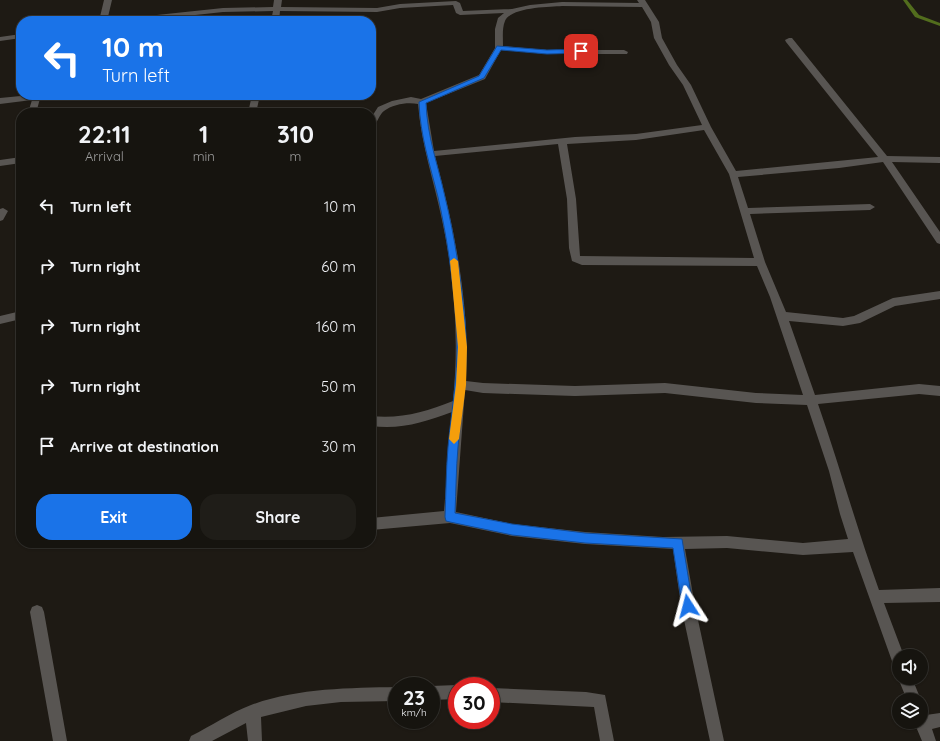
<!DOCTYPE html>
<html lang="en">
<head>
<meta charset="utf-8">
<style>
	body { margin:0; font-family:Quicksand,sans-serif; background:#1f1d18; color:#f1f3f6; height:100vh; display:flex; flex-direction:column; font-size:15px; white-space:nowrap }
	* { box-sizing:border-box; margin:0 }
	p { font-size:13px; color:#9e9e9e }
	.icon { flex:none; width:22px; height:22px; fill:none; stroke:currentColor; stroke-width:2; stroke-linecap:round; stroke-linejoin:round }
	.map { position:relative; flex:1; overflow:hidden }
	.sheet { position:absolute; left:16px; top:108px; width:360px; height:440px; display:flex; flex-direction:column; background:#16140f; border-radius:16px; box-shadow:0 1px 3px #0004,0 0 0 1px #35332f }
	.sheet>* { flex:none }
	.hud { position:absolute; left:16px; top:16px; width:360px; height:84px; border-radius:16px; box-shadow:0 1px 3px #0004,0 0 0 1px #35332f; background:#1a73e8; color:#fff; overflow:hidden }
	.controls { position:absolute; left:892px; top:649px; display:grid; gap:8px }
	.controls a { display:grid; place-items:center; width:36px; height:36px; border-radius:50%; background:#16140f; box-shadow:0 1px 3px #0004,0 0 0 1px #35332f; font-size:20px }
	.speed { position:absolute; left:388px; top:677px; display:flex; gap:8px; font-size:20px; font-weight:700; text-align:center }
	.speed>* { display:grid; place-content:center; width:52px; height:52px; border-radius:50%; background:#16140f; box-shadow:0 1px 3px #0004,0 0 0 1px #35332f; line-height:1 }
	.speed small { font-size:10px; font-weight:400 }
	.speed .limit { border:6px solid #d22; background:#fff; color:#111 }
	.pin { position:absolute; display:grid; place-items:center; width:34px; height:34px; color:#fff; margin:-17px; border-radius:8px; box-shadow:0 2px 6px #0006 }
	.me { position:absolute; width:44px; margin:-22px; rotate:351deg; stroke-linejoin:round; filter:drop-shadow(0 0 3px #0008) }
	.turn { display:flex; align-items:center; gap:14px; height:84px; padding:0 20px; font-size:18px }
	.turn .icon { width:52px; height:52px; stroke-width:2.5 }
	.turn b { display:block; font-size:28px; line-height:34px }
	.eta { display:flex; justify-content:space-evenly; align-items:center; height:68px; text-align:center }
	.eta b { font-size:24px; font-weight:700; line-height:28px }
	.primary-button { display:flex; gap:8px; margin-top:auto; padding:8px 20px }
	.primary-button a { flex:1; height:46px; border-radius:16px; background:#1a73e8; color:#fff; font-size:16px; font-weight:700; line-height:46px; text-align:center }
	.primary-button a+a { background:#1f1d18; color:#f1f3f6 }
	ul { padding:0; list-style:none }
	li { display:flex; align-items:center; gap:12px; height:60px; padding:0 20px }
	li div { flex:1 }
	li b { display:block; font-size:15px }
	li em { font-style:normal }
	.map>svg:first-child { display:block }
</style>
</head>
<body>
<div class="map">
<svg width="940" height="741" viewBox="0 0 940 741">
	<rect width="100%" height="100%" fill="#1e1a14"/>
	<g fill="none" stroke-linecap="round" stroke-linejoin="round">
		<!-- stream -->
		<path fill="#526d1d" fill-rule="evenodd" d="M903,0H907L919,15L940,23V26L915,17Z"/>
		<!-- minor -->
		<path fill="#585552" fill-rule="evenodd" d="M104,0H112L107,21H99Z
			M274,0H282L281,7L377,8L400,4L456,1L460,3L463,11L512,9L530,5L562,2L639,3L637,0H645L659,22L662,38L677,65L691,85L711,127L736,171L878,157L786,42L785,40L789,38H792L887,156L940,157V163L892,162L940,232V244L937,243L883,162L839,168L738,177L748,208L870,204L875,207L870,210L750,214L765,262L786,312L843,318L854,316L893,298L940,291V299L895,306L860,323L843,326L789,321L815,395L919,384L940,386V396L919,394L818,404C840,467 857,529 879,590L940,588V602L884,603L904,656H899V668L894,666L892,661L853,552L803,555L727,548L685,549L695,606L724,741H710L681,606L673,549L585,544L512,536L450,523L371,530V518L444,511L452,412C425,422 401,430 371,426V416C401,419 426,412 453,401C459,340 455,280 442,220C434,181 421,144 418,104C408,102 393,104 384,111C380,114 377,122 374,127L371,128V118L378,107L392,101L411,97L421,99L479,75L495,48V29L498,18L504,13L460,15L456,13L453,5L400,8L377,12L280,11L279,21H271L273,11L223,12L140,21H115L119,19L223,8L273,7ZM562,6L642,7L651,22L654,38L669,65L683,85L702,125L636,134L575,137L434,151L426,103L485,79L501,50L547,54H627L628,52L624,50H547L503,46C503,38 502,28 505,21C511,7 549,7 562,6ZM704,130L729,174L754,258L580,256L576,199L567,144L636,140ZM558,144L567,199L569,248L572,261L582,265L757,266L770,297L803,395L756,393L665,383L575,386L483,383L466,381C470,304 455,231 435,156ZM465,390L483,393L575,396L665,393L756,403L807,405L829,471L840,514L848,539L803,543L727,536L663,537L585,532L512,524L456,512Z
			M21,34V38L0,41V37Z
			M31,95H41L36,113H28L32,100L0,104V98Z
			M252,95H260L256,113H248Z
			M21,157V163L0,166V160Z
			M3,208L8,211L3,220L0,221V209Z
			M21,311V319L0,324V316Z
			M37,605L42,607L44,612L67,741H53L30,612L32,607Z
			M899,675V678H912L921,700V701L907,700L898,678Z
			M457,685L460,686H457V699L431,700V686Z
			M397,687V701L341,702L306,706L261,717L262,741H248L246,723L212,741H189L191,736C211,726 230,713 251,705C297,688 349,688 397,687Z
			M491,688L586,692L605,695L614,741H600L594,707L491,702Z
			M921,713L926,715L940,713V727L932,729L936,741H922L914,722H921Z"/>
	</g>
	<!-- route -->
	<path fill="#1a73e8" stroke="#114b97" d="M497,46L547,50L581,49L585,51L581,53L547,54L501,50L484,78L426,103C427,136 438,165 445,197C455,238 461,279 465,320C469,363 462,404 458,447C456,469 456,491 455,513L512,524L585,533L682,539L693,606L692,610L688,611L684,610L682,606L673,548L585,543L512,535L450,522L446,521L445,517C446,494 446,470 448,447C452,405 460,364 456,320C453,279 447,237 438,197C430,165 420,135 419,102L479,76Z"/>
	<!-- slow -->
	<path fill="#f59e0b" d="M454,258L458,261L467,347L466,385L459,439L454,444L449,439L456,385L458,347L450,261Z"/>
</svg>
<div class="controls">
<a><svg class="icon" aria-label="sound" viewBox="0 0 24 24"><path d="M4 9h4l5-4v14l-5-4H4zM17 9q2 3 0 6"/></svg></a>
<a><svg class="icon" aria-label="layers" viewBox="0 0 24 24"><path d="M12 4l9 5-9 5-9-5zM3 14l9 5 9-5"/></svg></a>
</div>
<div class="speed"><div>23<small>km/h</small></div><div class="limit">30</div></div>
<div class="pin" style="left:581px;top:51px;background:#d93025"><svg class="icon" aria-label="arrive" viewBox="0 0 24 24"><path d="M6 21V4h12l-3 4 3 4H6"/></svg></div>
<svg class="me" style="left:688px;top:606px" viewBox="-20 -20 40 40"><path d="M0-17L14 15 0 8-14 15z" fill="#1a73e8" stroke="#fff" stroke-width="4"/></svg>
<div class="hud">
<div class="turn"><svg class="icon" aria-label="left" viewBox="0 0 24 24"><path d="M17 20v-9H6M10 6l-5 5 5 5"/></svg><div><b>10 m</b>Turn left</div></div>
</div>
<section class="sheet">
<div class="eta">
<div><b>22:11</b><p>Arrival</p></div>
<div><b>1</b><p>min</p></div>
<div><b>310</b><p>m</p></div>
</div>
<ul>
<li><svg class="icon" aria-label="left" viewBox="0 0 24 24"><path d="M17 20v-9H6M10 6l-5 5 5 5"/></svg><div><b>Turn left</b></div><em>10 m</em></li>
<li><svg class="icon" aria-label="right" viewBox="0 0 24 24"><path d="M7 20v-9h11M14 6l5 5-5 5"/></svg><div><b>Turn right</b></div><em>60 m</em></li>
<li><svg class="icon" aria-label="right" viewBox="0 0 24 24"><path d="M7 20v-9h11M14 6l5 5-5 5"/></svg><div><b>Turn right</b></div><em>160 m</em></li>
<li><svg class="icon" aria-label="right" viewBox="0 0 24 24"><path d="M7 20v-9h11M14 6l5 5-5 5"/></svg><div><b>Turn right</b></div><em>50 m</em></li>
<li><svg class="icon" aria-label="arrive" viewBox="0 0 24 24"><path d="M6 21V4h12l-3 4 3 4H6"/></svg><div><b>Arrive at destination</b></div><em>30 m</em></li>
</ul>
<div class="primary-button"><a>Exit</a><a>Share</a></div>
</section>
</div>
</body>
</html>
